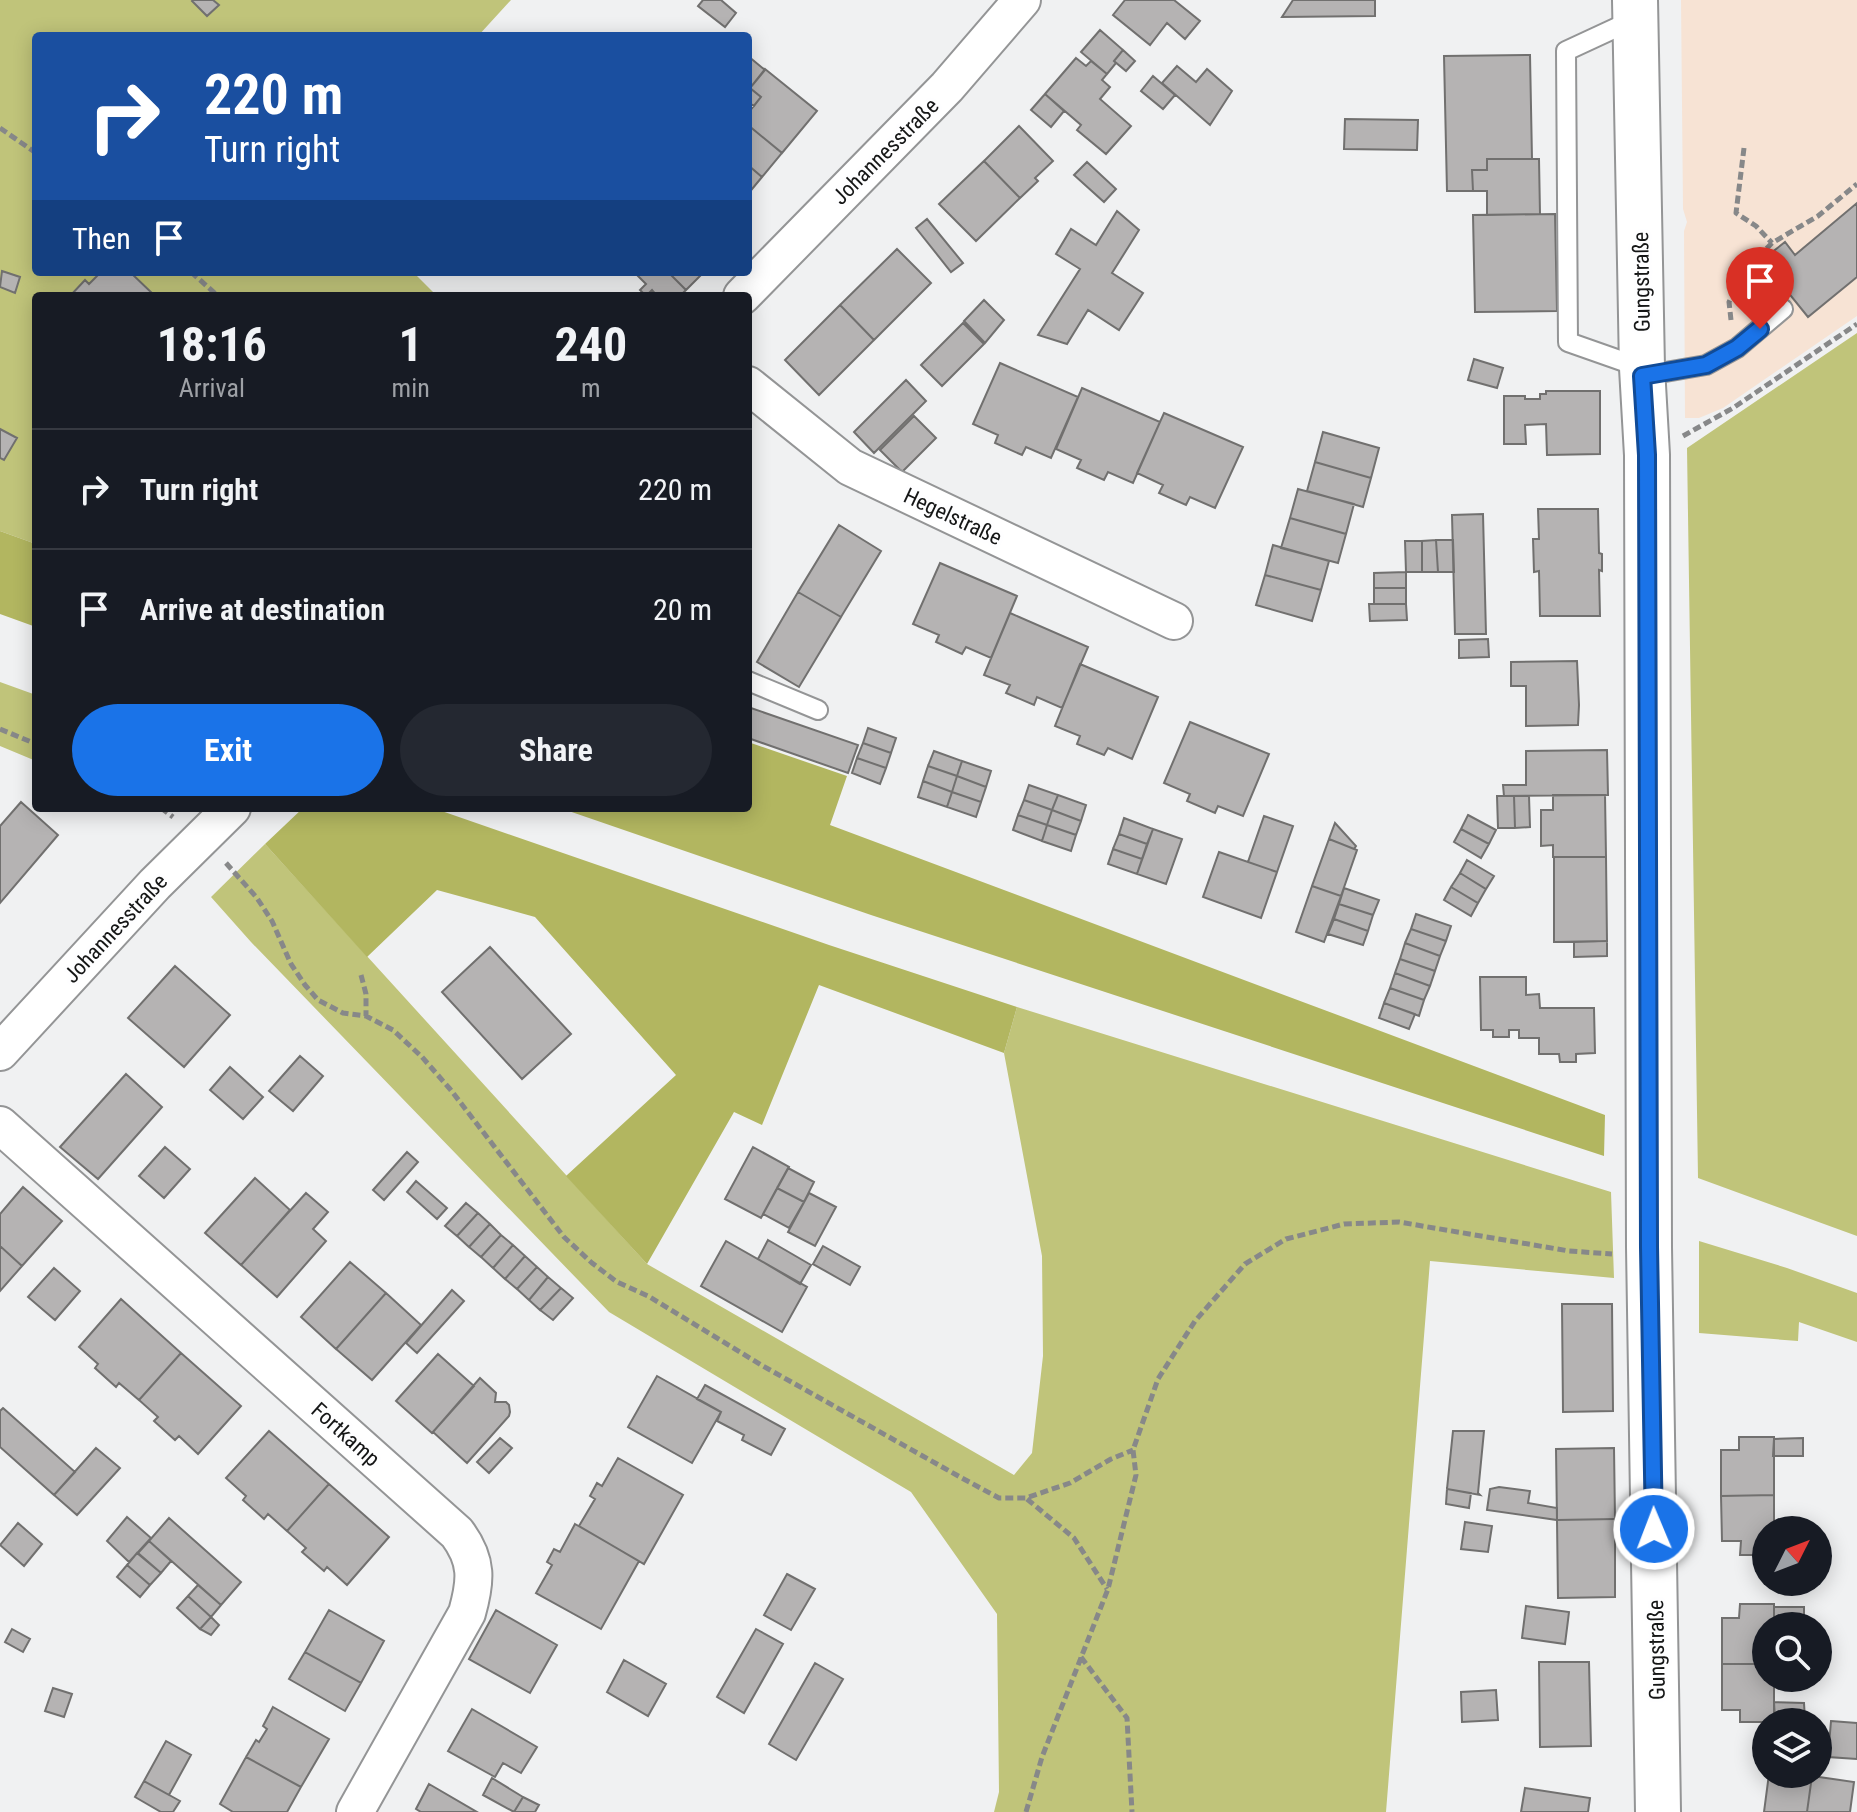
<!DOCTYPE html>
<html lang="en">
<head>
<meta charset="utf-8">
<style>
	body { margin:0; font-family:"Roboto Condensed",sans-serif; background:#242831; color:#f1f3f6; height:100vh; display:flex; flex-direction:column; font-size:30px; white-space:nowrap }
	* { box-sizing:border-box; margin:0 }
	p { font-size:26px; color:#9ea1a6 }
	.icon { flex:none; width:44px; height:44px; fill:none; stroke:currentColor; stroke-width:2; stroke-linecap:round; stroke-linejoin:round }
	.map { position:relative; flex:1; overflow:hidden }
	.side { position:absolute; left:32px; top:292px; width:720px; height:520px; display:flex; flex-direction:column; background:#171b24; border-radius:8px; box-shadow:0 4px 20px #0003 }
	.side>* { flex:none }
	.guide { position:absolute; left:32px; top:32px; width:720px; height:244px; border-radius:8px; box-shadow:0 4px 20px #0003; background:#1a4fa0; color:#fff; overflow:hidden }
	.needle { width:52px; rotate:48deg }
	.buttons { position:absolute; left:1752px; top:1516px; display:grid; gap:16px }
	.buttons a { display:grid; place-items:center; width:80px; height:80px; border-radius:50%; background:#171b24; box-shadow:0 4px 20px #0003; font-size:40px }
	.pin { position:absolute; display:grid; place-items:center; width:68px; height:68px; color:#fff; margin:-82px -34px; border-radius:50% 50% 50% 0; rotate:-45deg; box-shadow:0 0 8px #0007 }
	.pin .icon { rotate:45deg }
	.me { position:absolute; width:88px; margin:-44px; rotate:359deg; stroke-linejoin:round; filter:drop-shadow(0 0 6px #0008) }
	.turn { display:flex; align-items:center; gap:28px; height:168px; padding:0 40px; font-size:36px }
	.turn .icon { width:104px; height:104px; stroke-width:2.5 }
	.turn b { display:block; font-size:56px; line-height:68px }
	.then { display:flex; align-items:center; height:76px; padding:0 40px; background:#0003; gap:16px; font-size:30px }
	.eta { display:flex; justify-content:space-evenly; align-items:center; height:136px; text-align:center }
	.eta b { font-size:48px; font-weight:700; line-height:56px }
	.button { display:flex; gap:16px; margin-top:auto; padding:16px 40px }
	.button a { flex:1; height:92px; border-radius:48px; background:#1a73e8; color:#fff; font-size:32px; font-weight:700; line-height:92px; text-align:center }
	.button a+a { background:#242831; color:#f1f3f6 }
	ul { padding:0; list-style:none }
	li { display:flex; align-items:center; gap:24px; height:120px; padding:0 40px; border-top:2px solid #363941 }
	li div { flex:1 }
	li b { display:block; font-size:30px }
	li em { font-style:normal }
	.map>svg:first-child { display:block }
</style>
</head>
<body>
<div class="map">
<svg width="1857" height="1812" viewBox="0 0 1857 1812">
	<rect width="100%" height="100%" fill="#f0f1f2"/>
	<!-- commercial -->
	<path fill="#f7e3d4" d="M1681,0H1857V316L1723,408L1699,418H1685L1684,231L1687,222L1683,209Z"/>
	<!-- green -->
	<path fill="#c0c47a" d="M0,0H511L478,36H36V272H413L437,296H36V544L0,531Z
		M1857,333V1236L1698,1178L1687,448Z
		M0,682L36,695V761L0,746Z
		M265,844L647,1264L1014,1475L1032,1453L1043,1356L1042,1256L1004,1053L1017,1007L1611,1192L1614,1278L1430,1261L1386,1812H994L999,1792L997,1614L911,1492L609,1312L251,942L211,897Z
		M1699,1241L1787,1268L1857,1293V1342L1799,1322L1798,1341L1699,1333Z"/>
	<!-- forest -->
	<path fill="#b2b660" d="M0,531L36,544V627L0,614Z
		M748,742L847,776L830,825L1605,1115L1604,1156L871,915L560,808H748Z
		M303,808H433L829,945L1017,1007L1004,1053L819,985L762,1125L734,1112L647,1264L566,1176L676,1075L535,917L437,890L367,957L265,844Z"/>
	<!-- building -->
	<path fill="#b5b3b3" stroke="#71706f" stroke-width="2" d="M193,0H213L219,5L207,16L192,1Z
		M703,0H721L736,13L725,27L698,6Z
		M1125,0H1174L1200,21L1185,39L1167,23L1150,45L1113,15Z
		M1293,0H1375V16L1282,17Z
		M1100,30L1123,50L1114,61L1116,63L1107,74L1081,52Z
		M1123,50L1135,61L1126,71L1114,61Z
		M1530,55L1532,159H1487V170H1472L1473,191H1447L1444,56Z
		M748,56L765,70L750,88L761,97L754,106L748,102Z
		M1076,58L1086,66L1091,61L1107,74L1102,80L1110,87L1100,99L1131,126L1106,154L1077,130L1081,125L1045,94Z
		M1177,66L1196,82L1207,69L1232,91L1210,125L1162,83Z
		M765,69L817,111L782,153L748,125V113L761,97L750,88Z
		M1153,76L1175,95L1163,109L1141,91Z
		M1045,94L1064,111L1051,127L1031,110Z
		M1345,119L1418,120L1417,150L1344,149Z
		M748,125L782,153L762,177L748,165Z
		M1019,126L1053,161L1035,178L1038,181L1020,198L984,161Z
		M1487,159H1539L1540,214L1487,215V191H1473L1472,170H1487Z
		M984,161L1020,198L976,241L939,204Z
		M1087,162L1116,189L1104,202L1074,175Z
		M748,165L762,177L748,194Z
		M1857,203V277L1808,317L1762,260L1785,242L1795,255Z
		M1117,211L1139,230L1112,273L1143,293L1119,330L1088,310L1067,344L1038,335L1080,269L1056,254L1071,229L1096,245Z
		M1555,214L1557,311L1475,312L1473,215Z
		M927,219L963,263L951,272L916,228Z
		M897,249L931,283L874,340L840,305Z
		M2,271L20,277L15,293L0,287Z
		M101,272H130L155,296H70L85,280L89,284Z
		M634,272H668L686,290L680,296H657L652,290L646,296L640,290L646,284Z
		M668,272H704L686,290Z
		M984,300L1004,320L985,343L964,321Z
		M840,305L874,340L819,395L785,360Z
		M963,323L984,344L942,386L921,365Z
		M1474,359L1503,368L1497,388L1468,380Z
		M1000,363L1078,397L1051,458L1026,447L1022,455L995,443L998,435L973,424Z
		M906,380L926,401L874,453L854,432Z
		M1082,388L1160,422L1133,483L1108,472L1104,480L1077,468L1081,460L1056,449Z
		M1546,391H1600V454L1547,455L1546,424L1525,425L1526,444H1504V396H1525V399H1540V394H1546Z
		M1164,413L1243,447L1215,508L1190,497L1186,505L1159,493L1163,485L1137,473Z
		M914,416L936,438L902,472L880,450Z
		M0,429L17,438L4,460L0,458Z
		M1323,432L1379,448L1371,478L1315,462Z
		M1315,462L1371,478L1363,507L1307,491Z
		M1298,489L1354,504L1346,534L1290,518Z
		M1538,509H1598L1599,553L1602,554V571L1599,570L1600,616H1540L1539,571L1534,572L1533,539H1539Z
		M1483,514L1486,634H1455L1452,515Z
		M1290,518L1346,534L1338,563L1281,548Z
		M839,525L881,551L841,617L798,592Z
		M1436,540H1453L1454,572H1438Z
		M1436,540L1438,572H1422V541Z
		M1405,541H1422V572H1406Z
		M1273,545L1329,561L1321,590L1265,575Z
		M940,563L1017,596L991,658L966,647L962,654L936,642L939,635L913,624Z
		M1406,572V588H1374V573Z
		M1265,575L1321,590L1312,621L1256,605Z
		M1374,588H1406V604H1374Z
		M798,592L841,617L799,687L757,662Z
		M1369,604H1406L1407,620L1370,621Z
		M1010,613L1088,647L1062,708L1037,697L1034,705L1006,693L1010,685L984,675Z
		M1488,639L1489,657L1459,658V640Z
		M1577,661L1579,705L1578,725L1526,726V686H1511V662Z
		M1080,664L1158,697L1132,759L1108,748L1104,755L1077,744L1080,736L1055,726Z
		M748,707L858,745L848,773L748,738Z
		M1190,722L1269,754L1243,816L1218,806L1215,813L1187,801L1190,794L1164,783Z
		M868,728L896,738L891,753L863,743Z
		M863,743L891,753L886,768L857,758Z
		M1607,750L1608,795L1504,796L1503,785H1526V751Z
		M934,751L962,761L957,776L928,766Z
		M857,758L886,768L880,784L852,773Z
		M962,761L991,771L986,787L957,776Z
		M928,766L957,776L952,792L923,781Z
		M957,776L986,787L981,802L952,792Z
		M923,781L952,792L947,807L918,797Z
		M1029,785L1058,795L1052,810L1024,800Z
		M952,792L981,802L976,817L947,807Z
		M1058,795L1086,805L1081,821L1052,810Z
		M1553,795H1605L1606,857H1553V845L1541,846V810H1553Z
		M1497,796H1514L1515,828H1498Z
		M1514,796H1529L1530,827L1515,828Z
		M1024,800L1052,810L1047,825L1018,815Z
		M21,802L58,835L0,903V826Z
		M1052,810L1081,821L1076,835L1047,825Z
		M1018,815L1047,825L1042,841L1013,830Z
		M1468,815L1496,830L1489,844L1461,829Z
		M1264,816L1293,826L1277,872L1248,862Z
		M1124,818L1153,829L1147,844L1119,834Z
		M1335,823L1356,846L1354,849L1329,839Z
		M1047,825L1076,835L1071,851L1042,841Z
		M1153,829L1182,839L1166,884L1137,874Z
		M1461,829L1489,844L1481,858L1454,842Z
		M1119,834L1147,844L1142,859L1113,849Z
		M1329,839L1357,850L1341,896L1312,886Z
		M1113,849L1142,859L1137,874L1108,864Z
		M1219,852L1277,872L1261,918L1203,897Z
		M1554,857H1606L1607,941L1554,942Z
		M1467,860L1494,876L1486,889L1460,873Z
		M1460,873L1486,889L1478,903L1451,887Z
		M1312,886L1341,896L1324,942L1296,932Z
		M1451,887L1478,903L1471,916L1444,900Z
		M1344,888L1379,900L1373,915L1339,904Z
		M1339,904L1373,915L1368,931L1334,919Z
		M1416,914L1451,926L1446,941L1411,929Z
		M1334,919L1368,931L1363,945L1328,934Z
		M1411,929L1446,941L1440,956L1405,943Z
		M1607,941V956L1574,957V942Z
		M1405,943L1440,956L1435,971L1400,959Z
		M490,947L571,1034L522,1079L442,992Z
		M1400,959L1435,971L1430,986L1395,973Z
		M175,966L230,1015L184,1067L128,1018Z
		M1395,973L1430,986L1424,1000L1390,988Z
		M1480,977H1526V995L1539,994L1540,1008H1594L1595,1053L1576,1054V1062H1560L1559,1054H1539V1038H1519V1030H1509V1037H1493V1030H1481Z
		M1390,988L1424,1000L1419,1016L1384,1003Z
		M1384,1003L1415,1014L1409,1029L1379,1018Z
		M300,1056L323,1076L293,1111L269,1091Z
		M230,1067L263,1097L243,1119L210,1090Z
		M126,1074L162,1107L98,1179L60,1147Z
		M165,1147L190,1169L164,1198L139,1176Z
		M753,1147L789,1167L761,1218L725,1199Z
		M407,1152L418,1162L384,1200L373,1190Z
		M788,1168L814,1182L804,1202L777,1188Z
		M255,1178L290,1210L241,1265L205,1233Z
		M416,1181L447,1208L437,1219L407,1192Z
		M23,1187L62,1221L22,1266L0,1246V1214Z
		M777,1188L804,1202L789,1228L763,1214Z
		M306,1193L328,1212L313,1229L326,1241L277,1297L241,1265Z
		M809,1193L836,1207L815,1246L788,1232Z
		M466,1203L478,1213L457,1236L445,1226Z
		M478,1213L490,1224L469,1247L457,1236Z
		M490,1224L501,1235L481,1257L469,1247Z
		M501,1235L513,1245L493,1268L481,1257Z
		M768,1240L811,1265L800,1284L758,1259Z
		M726,1241L807,1287L782,1332L701,1286Z
		M513,1245L525,1256L505,1279L493,1268Z
		M0,1246L22,1266L0,1291Z
		M823,1246L860,1267L850,1285L813,1264Z
		M525,1256L537,1267L517,1289L505,1279Z
		M350,1262L386,1293L336,1349L301,1317Z
		M537,1267L548,1277L529,1300L517,1289Z
		M54,1268L80,1291L55,1320L28,1297Z
		M548,1277L561,1288L540,1310L529,1300Z
		M561,1288L573,1298L553,1320L540,1310Z
		M452,1290L464,1301L417,1353L406,1343Z
		M386,1293L421,1325L372,1380L336,1349Z
		M121,1299L181,1353L139,1400L119,1383L116,1387L95,1368L98,1364L79,1347Z
		M1562,1304H1612L1613,1411L1563,1412Z
		M181,1353L241,1406L198,1454L179,1436L175,1440L154,1421L158,1417L139,1400Z
		M438,1354L474,1386L432,1433L396,1401Z
		M657,1376L721,1412L692,1463L628,1427Z
		M480,1378L496,1393L495,1402H506L509,1405L510,1412L509,1416L467,1463L433,1432Z
		M705,1385L785,1429L771,1455L742,1440L744,1435L717,1421L721,1412L697,1399Z
		M3,1408L75,1472L54,1495L0,1447V1411Z
		M269,1431L329,1484L287,1531L268,1514L264,1519L243,1500L246,1496L226,1478Z
		M1453,1431H1484L1478,1493L1480,1495L1447,1489Z
		M1739,1437H1774V1495L1721,1496V1450H1739Z
		M500,1438L512,1448L489,1473L477,1462Z
		M1803,1438V1456H1773L1774,1439Z
		M96,1448L120,1468L77,1515L54,1495Z
		M1614,1448L1615,1519L1557,1520L1556,1449Z
		M618,1458L683,1495L644,1564L579,1526L595,1499L590,1496L597,1483L602,1486Z
		M329,1484L389,1537L347,1585L327,1567L324,1571L302,1552L306,1548L287,1531Z
		M1499,1487L1530,1491L1528,1503L1557,1508V1520L1487,1510L1490,1489Z
		M1447,1489L1471,1493L1469,1508L1446,1504Z
		M1774,1495V1530H1766V1555H1740L1741,1541H1722L1721,1496Z
		M127,1517L151,1538L129,1562L107,1541Z
		M169,1518L241,1582L221,1605L149,1541Z
		M1615,1519V1597L1558,1598L1557,1520Z
		M1465,1522L1492,1526L1488,1552L1461,1549Z
		M18,1523L42,1544L24,1566L0,1545Z
		M575,1524L639,1561L601,1629L536,1593L552,1565L547,1562L554,1549L560,1552Z
		M149,1541L171,1561L161,1573L138,1553Z
		M137,1553L161,1573L150,1585L127,1565Z
		M127,1565L150,1585L140,1597L117,1577Z
		M787,1574L815,1589L791,1630L764,1615Z
		M198,1585L221,1605L211,1617L188,1596Z
		M188,1596L211,1617L200,1629L177,1608Z
		M1740,1604H1774V1626H1766V1664H1722V1618H1739Z
		M1526,1606L1569,1612L1565,1644L1522,1638Z
		M1774,1607H1804V1624H1774Z
		M329,1610L384,1641L361,1683L305,1652Z
		M496,1610L557,1645L530,1693L469,1659Z
		M211,1617L219,1625L211,1635L200,1629Z
		M12,1629L30,1639L23,1652L5,1642Z
		M756,1629L783,1644L744,1713L717,1697Z
		M305,1652L361,1683L345,1711L289,1679Z
		M624,1660L666,1684L648,1716L607,1692Z
		M1539,1662H1589L1591,1746L1540,1747Z
		M815,1663L843,1679L796,1760L769,1744Z
		M1722,1664H1766V1678H1774V1722H1740V1710H1722Z
		M53,1688L72,1694L64,1717L45,1711Z
		M1496,1690L1498,1720L1462,1722L1461,1692Z
		M1774,1702L1804,1703L1805,1720H1775Z
		M273,1707L329,1739L301,1787L246,1757L256,1740L259,1742L267,1729L263,1726Z
		M472,1709L537,1747L521,1773L503,1763L495,1777L448,1751Z
		M1831,1721L1857,1723V1759L1828,1757Z
		M166,1741L191,1755L169,1795L144,1781Z
		M246,1757L301,1787L287,1812H233L220,1804Z
		M1769,1774L1812,1776L1807,1812H1764Z
		M1812,1776L1854,1782L1850,1812H1807Z
		M492,1778L523,1797L514,1812L483,1795Z
		M144,1781L180,1801L173,1812H161L135,1797Z
		M429,1784L477,1812H421L416,1809Z
		M1525,1788L1590,1798L1588,1812H1521Z
		M523,1797L539,1805L535,1812H514Z"/>
	<g fill="none" stroke-linecap="round" stroke-linejoin="round">
		<defs>
			<path id="service" d="M1635,19L1566,51L1568,342L1642,368
				M1642,376L1706,365L1737,348L1783,309
				M748,681L818,710"/>
			<path id="minor" d="M742,296L947,87L1022,0
				M748,385L850,467L1174,621
				M0,1052L155,884L232,808
				M0,1125L457,1533C478,1561 476,1581 467,1613L355,1812"/>
			<path id="tertiary" d="M1635,0L1642,368L1647,455L1649,1247L1658,1812"/>
		</defs>
		<!-- service casing -->
		<use href="#service" stroke="#949596" stroke-width="22"/>
		<!-- minor casing -->
		<use href="#minor" stroke="#949596" stroke-width="40"/>
		<!-- tertiary casing -->
		<use href="#tertiary" stroke="#949596" stroke-width="48"/>
		<!-- path -->
		<path stroke="#878889" stroke-width="5" stroke-dasharray="8 4" stroke-linecap="butt" d="M0,128L36,153
			M1744,148L1736,213L1756,226L1772,243
			M191,272L218,296
			M1731,320L1729,302L1739,282L1754,261L1772,243L1818,216L1857,184
			M1683,436L1733,408L1857,324
			M0,729L36,744
			M161,808L173,817
			M226,863L257,898L272,921L291,964L305,985L318,1000L343,1013L366,1016L393,1030L422,1057L450,1089L564,1237L592,1263L617,1282L648,1296L763,1366L960,1477L999,1498H1026L1070,1483L1111,1459L1133,1450
			M361,975L366,994V1016
			M1027,1499L1074,1538L1107,1589
			M1081,1657L1127,1718L1132,1812
			M1026,1812L1042,1757L1108,1589L1136,1475L1133,1450L1158,1379L1195,1321L1245,1264L1286,1239L1344,1224L1399,1222L1569,1251L1612,1254"/>
		<!-- service -->
		<use href="#service" stroke="#fff" stroke-width="18"/>
		<!-- minor -->
		<use href="#minor" stroke="#fff" stroke-width="36"/>
		<!-- tertiary -->
		<use href="#tertiary" stroke="#fff" stroke-width="44"/>
	</g>
	<g fill="none" stroke-linecap="round" stroke-linejoin="round">
		<defs>
			<path id="route" d="M1654,1529L1649,1247L1647,455L1642,376L1706,365L1737,348L1760,329"/>
		</defs>
		<!-- route casing -->
		<use href="#route" stroke="#114b97" stroke-width="20"/>
		<!-- route -->
		<use href="#route" stroke="#1a73e8" stroke-width="14"/>
	</g>
	<g text-anchor="middle" stroke-width="7" stroke-linejoin="round" paint-order="stroke">
		<!-- street labels -->
		<g font-size="22" fill="#151616" stroke="#fefeff">
			<text transform="translate(885 151) rotate(-45)" y="8">Johannesstraße</text>
			<text transform="translate(1641 282) rotate(-91)" y="8">Gungstraße</text>
			<text transform="translate(953 516) rotate(25)" y="8">Hegelstraße</text>
			<text transform="translate(115 928) rotate(-47)" y="8">Johannesstraße</text>
			<text transform="translate(346 1434) rotate(42)" y="8">Fortkamp</text>
			<text transform="translate(1656 1650) rotate(-91)" y="8">Gungstraße</text>
		</g>
	</g>
</svg>
<div class="buttons">
<a><svg class="needle" viewBox="-14 -14 28 28"><path d="M0-13l5 13h-10z" fill="#e53935"/><path d="M0 13l5-13h-10z" fill="#9ea1a6"/></svg></a>
<a><svg class="icon" aria-label="search" viewBox="0 0 24 24"><circle cx="10" cy="10" r="6"/><path d="M15 15l6 6"/></svg></a>
<a><svg class="icon" aria-label="layers" viewBox="0 0 24 24"><path d="M12 4l9 5-9 5-9-5zM3 14l9 5 9-5"/></svg></a>
</div>
<div class="pin" style="left:1760px;top:329px;background:#d93025"><svg class="icon" aria-label="arrive" viewBox="0 0 24 24"><path d="M6 21V4h12l-3 4 3 4H6"/></svg></div>
<svg class="me" style="left:1654px;top:1529px" viewBox="-20 -20 40 40"><circle r="17" fill="#1a73e8" stroke="#fff" stroke-width="3"/><path d="M0-11L8 9 0 5-8 9z" fill="#fff"/></svg>
<div class="guide">
<div class="turn"><svg class="icon" aria-label="right" viewBox="0 0 24 24"><path d="M7 20v-9h11M14 6l5 5-5 5"/></svg><div><b>220 m</b>Turn right</div></div>
<div class="then">Then<svg class="icon" aria-label="arrive" viewBox="0 0 24 24"><path d="M6 21V4h12l-3 4 3 4H6"/></svg></div>
</div>
<section class="side">
<div class="eta">
<div><b>18:16</b><p>Arrival</p></div>
<div><b>1</b><p>min</p></div>
<div><b>240</b><p>m</p></div>
</div>
<ul>
<li><svg class="icon" aria-label="right" viewBox="0 0 24 24"><path d="M7 20v-9h11M14 6l5 5-5 5"/></svg><div><b>Turn right</b></div><em>220 m</em></li>
<li><svg class="icon" aria-label="arrive" viewBox="0 0 24 24"><path d="M6 21V4h12l-3 4 3 4H6"/></svg><div><b>Arrive at destination</b></div><em>20 m</em></li>
</ul>
<div class="button"><a>Exit</a><a>Share</a></div>
</section>
</div>
</body>
</html>
